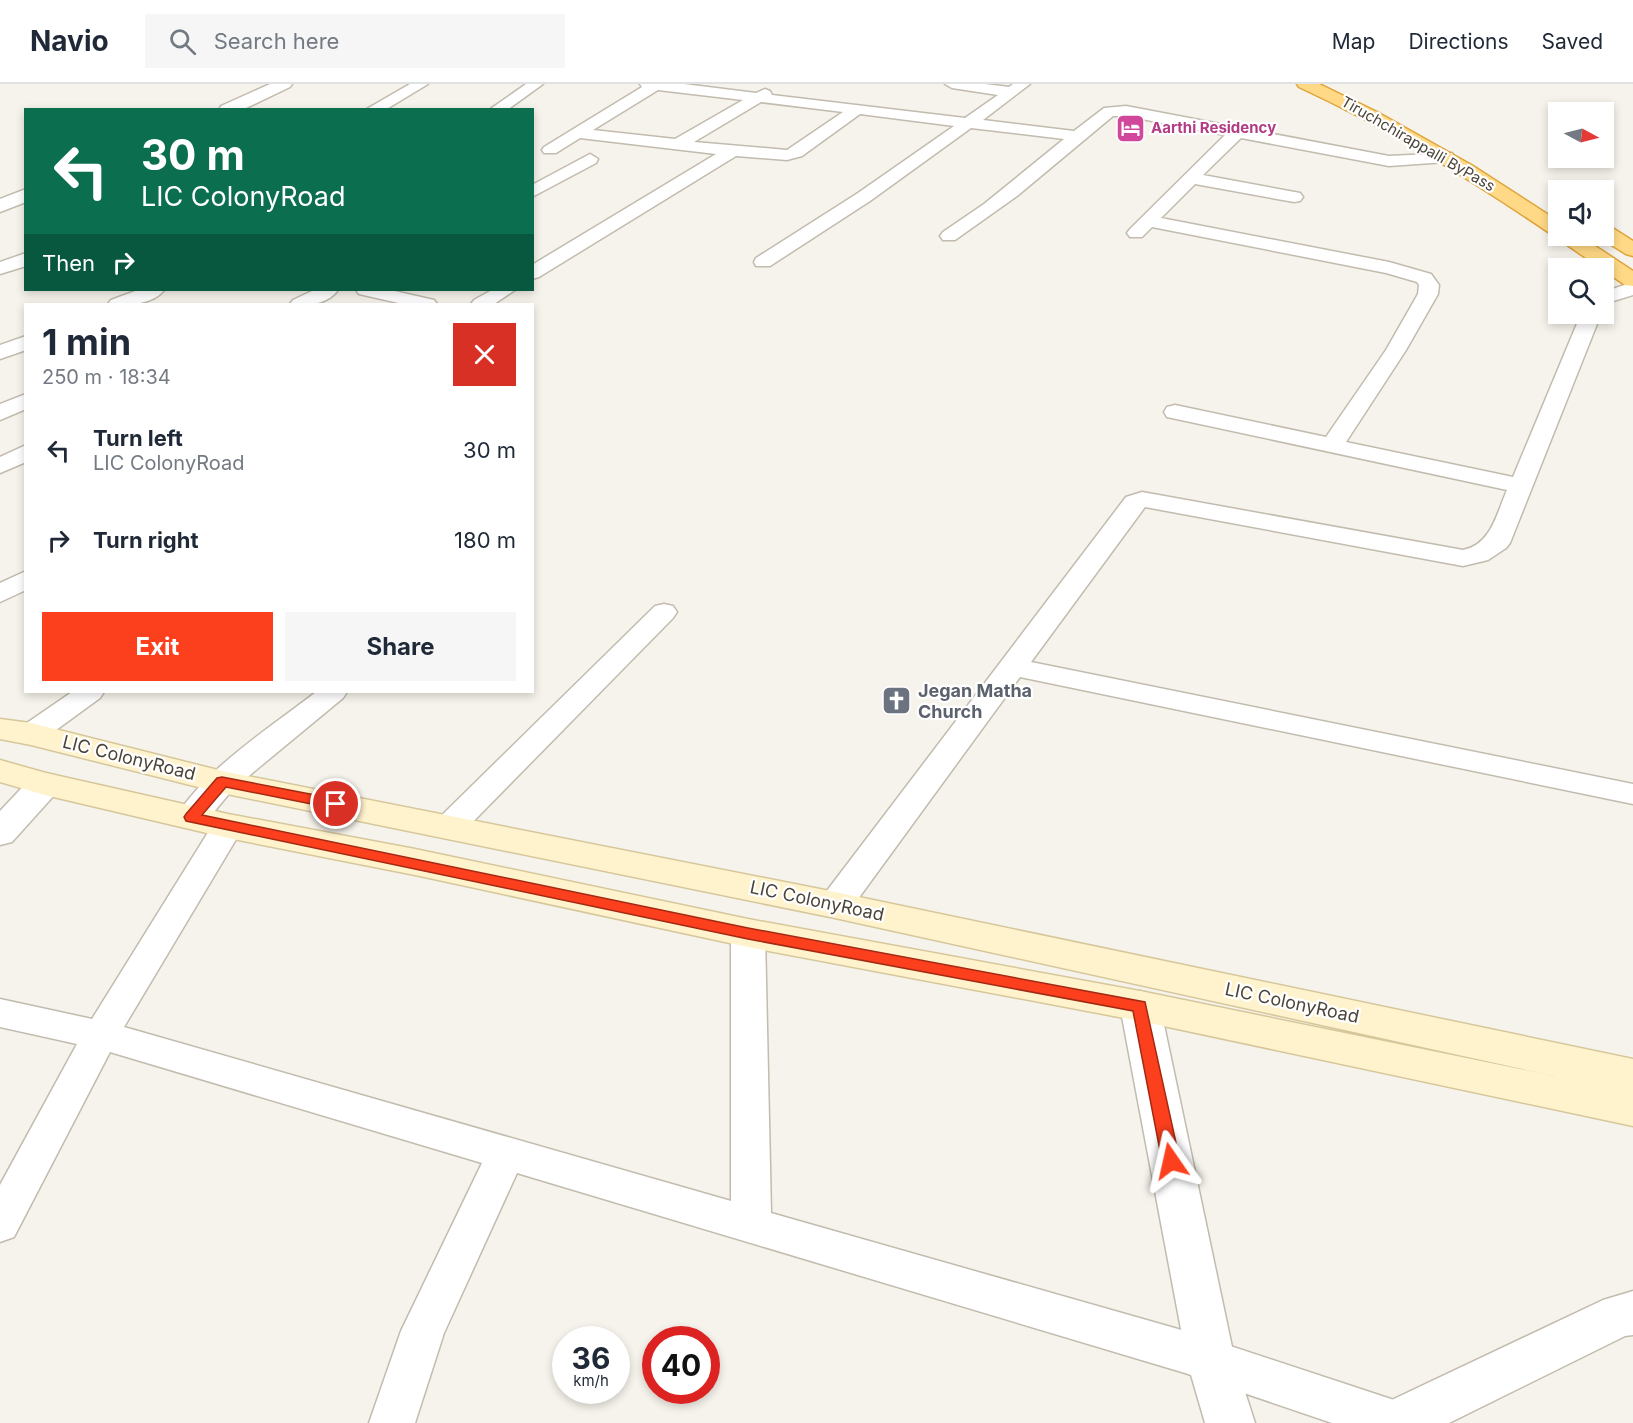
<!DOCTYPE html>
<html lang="en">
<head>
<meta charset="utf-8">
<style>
	body { margin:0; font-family:Inter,sans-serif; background:#f6f6f7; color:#1f2937; height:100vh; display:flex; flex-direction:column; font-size:22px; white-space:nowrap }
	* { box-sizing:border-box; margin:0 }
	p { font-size:20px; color:#747a83 }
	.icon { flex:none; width:33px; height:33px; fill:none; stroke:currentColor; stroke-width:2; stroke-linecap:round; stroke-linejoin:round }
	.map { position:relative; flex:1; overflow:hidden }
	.sheet { position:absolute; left:24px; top:219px; width:510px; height:390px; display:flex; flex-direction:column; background:#fff; border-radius:0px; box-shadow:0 3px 9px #0003 }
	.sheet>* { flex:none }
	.top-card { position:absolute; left:24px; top:24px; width:510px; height:183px; border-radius:0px; box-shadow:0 3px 9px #0003; background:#0b6e4f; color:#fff; overflow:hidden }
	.needle { width:39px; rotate:97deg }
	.tools { position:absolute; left:1548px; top:18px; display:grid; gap:12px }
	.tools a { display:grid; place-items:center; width:66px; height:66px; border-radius:0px; background:#fff; box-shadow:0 3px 9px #0003; font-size:30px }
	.speed { position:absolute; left:552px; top:1242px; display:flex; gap:12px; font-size:30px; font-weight:700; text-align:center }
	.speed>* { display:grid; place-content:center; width:78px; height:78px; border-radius:50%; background:#fff; box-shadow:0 3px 9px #0003; line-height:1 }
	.speed small { font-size:15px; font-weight:400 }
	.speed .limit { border:9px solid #d22; background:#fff; color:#111 }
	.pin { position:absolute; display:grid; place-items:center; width:51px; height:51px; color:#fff; margin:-26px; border:3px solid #fff; border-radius:50%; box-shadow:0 2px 6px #0007 }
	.me { position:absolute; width:66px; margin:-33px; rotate:349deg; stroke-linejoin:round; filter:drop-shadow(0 0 4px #0008) }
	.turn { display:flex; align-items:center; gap:21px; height:126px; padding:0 18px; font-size:27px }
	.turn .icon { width:78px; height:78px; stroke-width:2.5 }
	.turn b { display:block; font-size:42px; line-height:51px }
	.then { display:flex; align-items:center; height:57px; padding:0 18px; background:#0003; gap:12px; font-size:22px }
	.round { display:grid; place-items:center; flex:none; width:63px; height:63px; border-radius:0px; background:#f6f6f7 }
	.overview { display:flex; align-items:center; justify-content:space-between; height:102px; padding:0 18px }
	h1 { font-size:36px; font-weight:700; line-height:45px }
	.cta { display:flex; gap:12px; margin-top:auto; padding:12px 18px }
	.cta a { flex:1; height:69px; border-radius:0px; background:#fc3f1d; color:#fff; font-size:24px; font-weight:700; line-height:69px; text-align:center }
	.cta a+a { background:#f6f6f7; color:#1f2937 }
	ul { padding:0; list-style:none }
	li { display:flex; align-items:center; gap:18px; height:90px; padding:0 18px }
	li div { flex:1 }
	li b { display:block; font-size:22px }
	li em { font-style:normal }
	header { display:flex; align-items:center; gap:36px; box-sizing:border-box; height:84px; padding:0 30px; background:#fff; border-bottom:2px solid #e0e1e3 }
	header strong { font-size:28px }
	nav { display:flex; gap:33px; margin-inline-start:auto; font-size:21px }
	.search { width:420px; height:54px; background:#f6f6f7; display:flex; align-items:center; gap:15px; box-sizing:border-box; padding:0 21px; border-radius:0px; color:#747a83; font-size:22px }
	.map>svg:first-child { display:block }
</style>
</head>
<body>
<header>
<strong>Navio</strong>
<div class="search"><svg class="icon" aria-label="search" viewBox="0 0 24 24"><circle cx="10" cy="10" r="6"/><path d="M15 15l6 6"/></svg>Search here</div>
<nav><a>Map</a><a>Directions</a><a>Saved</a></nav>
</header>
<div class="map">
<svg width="1633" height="1339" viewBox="0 0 1633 1339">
	<rect width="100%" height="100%" fill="#f6f3ec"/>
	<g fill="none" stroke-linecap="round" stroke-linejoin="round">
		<defs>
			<path id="minor" d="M410,0H428L385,26H365Z
				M526,0H543L507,26H489Z
				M640,0H684L756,9L765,5L770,7L772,11L965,34L998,11L952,4L945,0H985L1009,3L1013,0H1030L983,36L1074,47L1104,24L1126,22L1389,72L1452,69L1454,73L1452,77L1446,78L1389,82L1241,54L1203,91L1300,109L1303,113L1300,117L1294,118L1195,100L1161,134L1389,178L1431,190L1439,201L1438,210L1406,266L1346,358L1513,393L1581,230H1601L1510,459L1506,464L1488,476L1463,482L1145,423L1031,578L1633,700V720L1020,593L847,830L835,833L823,830L818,821L823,812L1126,413L1142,408L1463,466C1491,461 1497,429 1507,406L1167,333L1164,328L1167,323L1175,321L1326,353L1386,266L1418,210L1419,201L1417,198L1386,189L1152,143L1142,153H1130L1127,149L1130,145L1225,51L1126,32H1113L1017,112L955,156H943L940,152L943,148L984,120L1064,55L971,44L870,117L770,182H756L754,178L756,174L858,109L954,42L860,30L802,72L787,76L736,72L539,193L532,195V181L716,70L580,54L556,69H544L542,66L544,63L642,3ZM658,6L743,16L675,55L593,46ZM761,18L843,28L787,66L694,58Z
				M590,70L598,75L596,79L532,113V101Z
				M26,169V182L0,190V178Z
				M1633,198V211L1604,220V208Z
				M138,206H164C153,221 124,222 108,220L111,216Z
				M314,206H338C327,221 306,222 290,220L293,216Z
				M356,206H390L434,216L437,220H403L359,210Z
				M492,206H515L494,220H471L474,216Z
				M26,252V266L0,275V261Z
				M26,310V325L0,336V320Z
				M26,361V378L0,389V373Z
				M26,487V506L0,518V499Z
				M664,520L673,522L677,528L673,534L461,750L450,753L439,750L434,742L439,734L655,522Z
				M72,608H104L100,614L41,657L31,660L21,657L16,650L21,643Z
				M316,608H347L343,614L233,705L203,741L192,744L181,741L176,733C205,685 271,643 316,608Z
				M228,731L239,734L244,742L124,943L731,1117V849L736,840L748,836L760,840L765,849L771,1129L1185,1247L1397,1317L1413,1323L1420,1339H1332L1185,1289L517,1089L444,1249L415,1339H369L401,1247L482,1079L110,968L14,1153L0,1158V1101L77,960L0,943V915L92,935L217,734Z"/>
			<path id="tertiary" d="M270,0H292L290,3L242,26H219L221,22Z
				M26,105V118L0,128V115Z
				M45,689L57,692L62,700L57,708L12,758L0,761V727L33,692Z
				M1140,907L1154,911L1160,922L1235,1277L1255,1339H1205L1187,1277L1120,922L1126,911Z
				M1633,1207V1251L1625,1252L1449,1339H1372L1379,1322L1603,1216Z"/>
			<path id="secondary" d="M0,635L31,639L222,687L835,808L1633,975V1042L1140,937L748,863L415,791L228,754L45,711L0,698V676L46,689L228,730L415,765L748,835L1140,907L1554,992L835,834L222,709L31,661L0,655Z"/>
			<path id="trunk" d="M1297,0H1319L1377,28L1473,82L1558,137V152H1580L1633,187V202L1625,201L1560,156L1557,152L1551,150C1470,95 1388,44 1299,3Z
				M1604,141L1611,143L1633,157V172L1626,170L1597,152H1604Z"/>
		</defs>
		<!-- minor casing -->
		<use href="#minor" stroke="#c2bbae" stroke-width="3"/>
		<!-- tertiary casing -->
		<use href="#tertiary" stroke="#c2bbae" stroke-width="3"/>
		<!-- secondary casing -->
		<use href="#secondary" stroke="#d6c79b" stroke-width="3"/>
		<!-- trunk casing -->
		<use href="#trunk" stroke="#e0a43c" stroke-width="3"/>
		<!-- minor -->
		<use href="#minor" fill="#fff" fill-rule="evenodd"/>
		<!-- tertiary -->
		<use href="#tertiary" fill="#fff" fill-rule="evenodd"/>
		<!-- secondary -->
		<use href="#secondary" fill="#fff3cd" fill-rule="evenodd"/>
		<!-- trunk -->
		<use href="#trunk" fill="#ffd985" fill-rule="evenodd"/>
	</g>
	<!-- route -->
	<path fill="#fc3f1d" stroke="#a42913" stroke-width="1.5" d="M222,693L336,715L343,720L336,725L226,703L202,731L748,844L1145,918L1180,1077L1177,1083L1171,1085L1164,1083L1162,1077L1133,927L748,855L186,737L184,733L186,730L217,694Z"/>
	<!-- icons -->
	<defs>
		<symbol id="hotel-square" viewBox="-11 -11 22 22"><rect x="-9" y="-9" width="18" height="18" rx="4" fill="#d1479c" stroke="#fff"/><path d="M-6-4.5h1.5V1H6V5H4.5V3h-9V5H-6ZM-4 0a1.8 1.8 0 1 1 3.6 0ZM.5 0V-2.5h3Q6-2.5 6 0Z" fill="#fff"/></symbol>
		<symbol id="church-square" viewBox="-11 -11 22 22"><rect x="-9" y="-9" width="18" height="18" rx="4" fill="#6b7280" stroke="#fff"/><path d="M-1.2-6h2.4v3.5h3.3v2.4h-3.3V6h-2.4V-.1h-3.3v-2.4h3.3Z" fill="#fff"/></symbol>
	</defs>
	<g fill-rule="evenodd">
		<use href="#hotel-square" x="1114" y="28" width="33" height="33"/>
		<use href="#church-square" x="880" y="600" width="33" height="33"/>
	</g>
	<g text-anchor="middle" stroke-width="4.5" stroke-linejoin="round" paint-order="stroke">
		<!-- far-hotel labels -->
		<g font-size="15" font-weight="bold" fill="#b23c85" stroke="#fff" text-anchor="start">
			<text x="1151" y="49">Aarthi Residency</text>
		</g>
		<!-- far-street labels -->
		<g font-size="15" fill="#4b4439" stroke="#fff">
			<text transform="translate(1418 60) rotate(30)" y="5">Tiruchchirappalli ByPass</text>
		</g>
		<!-- worship labels -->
		<g font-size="18" font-weight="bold" fill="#5b616d" stroke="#fff" text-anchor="start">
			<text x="918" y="613">Jegan Matha<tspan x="918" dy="21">Church</tspan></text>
		</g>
		<!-- street labels -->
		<g font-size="18" fill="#4b4439" stroke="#fff">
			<text transform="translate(129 674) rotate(14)" y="6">LIC ColonyRoad</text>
			<text transform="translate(817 817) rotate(12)" y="6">LIC ColonyRoad</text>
			<text transform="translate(1292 919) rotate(12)" y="6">LIC ColonyRoad</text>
		</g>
	</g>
</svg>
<div class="tools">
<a><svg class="needle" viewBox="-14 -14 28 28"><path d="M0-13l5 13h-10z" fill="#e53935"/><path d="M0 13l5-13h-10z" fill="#747a83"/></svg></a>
<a><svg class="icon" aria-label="sound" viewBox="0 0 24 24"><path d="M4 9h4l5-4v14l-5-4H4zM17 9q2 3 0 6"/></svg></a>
<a><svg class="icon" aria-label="search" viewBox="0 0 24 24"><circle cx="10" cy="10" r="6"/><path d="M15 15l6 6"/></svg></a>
</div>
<div class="speed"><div>36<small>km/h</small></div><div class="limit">40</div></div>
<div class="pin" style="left:336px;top:720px;background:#d93025"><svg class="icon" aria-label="arrive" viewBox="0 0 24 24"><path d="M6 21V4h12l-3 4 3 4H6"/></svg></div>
<svg class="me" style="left:1171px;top:1077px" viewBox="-20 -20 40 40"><path d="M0-17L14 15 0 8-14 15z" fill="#fc3f1d" stroke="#fff" stroke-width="4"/></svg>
<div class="top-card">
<div class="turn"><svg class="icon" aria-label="left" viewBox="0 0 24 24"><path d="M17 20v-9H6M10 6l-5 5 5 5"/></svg><div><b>30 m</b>LIC ColonyRoad</div></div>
<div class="then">Then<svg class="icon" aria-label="right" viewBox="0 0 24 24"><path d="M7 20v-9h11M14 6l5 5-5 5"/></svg></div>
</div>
<section class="sheet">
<div class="overview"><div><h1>1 min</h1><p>250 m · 18:34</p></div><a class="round" style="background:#d93025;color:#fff"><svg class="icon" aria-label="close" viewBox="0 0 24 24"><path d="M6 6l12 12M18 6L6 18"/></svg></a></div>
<ul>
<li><svg class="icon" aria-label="left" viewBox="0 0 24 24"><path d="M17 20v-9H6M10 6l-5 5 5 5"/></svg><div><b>Turn left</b><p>LIC ColonyRoad</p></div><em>30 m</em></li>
<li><svg class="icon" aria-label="right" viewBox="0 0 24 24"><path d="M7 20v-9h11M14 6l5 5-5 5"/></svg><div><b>Turn right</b></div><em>180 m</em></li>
</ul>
<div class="cta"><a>Exit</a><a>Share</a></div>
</section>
</div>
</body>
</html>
